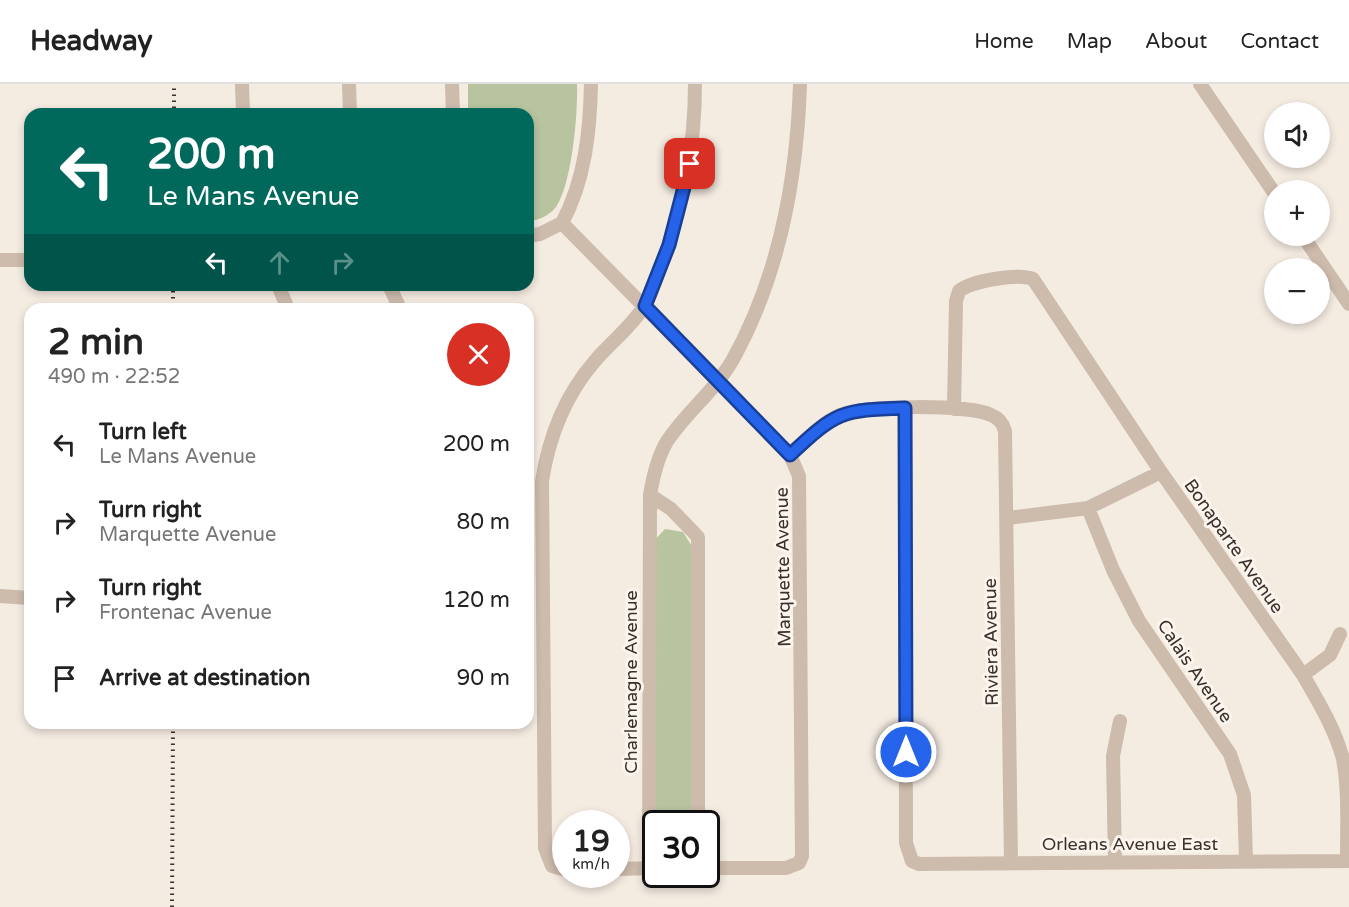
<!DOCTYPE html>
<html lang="en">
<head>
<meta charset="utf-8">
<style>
	body { margin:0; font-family:"Varela Round",sans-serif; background:#f2f2f2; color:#222; height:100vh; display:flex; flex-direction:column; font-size:22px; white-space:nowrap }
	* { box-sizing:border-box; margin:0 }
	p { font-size:20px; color:#767676 }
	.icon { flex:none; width:33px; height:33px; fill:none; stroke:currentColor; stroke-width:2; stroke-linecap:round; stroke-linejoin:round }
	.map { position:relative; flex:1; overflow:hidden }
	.drawer { position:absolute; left:24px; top:219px; width:510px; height:426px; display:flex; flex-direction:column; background:#fff; border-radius:18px; box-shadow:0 3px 9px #0003 }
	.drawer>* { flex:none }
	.banner { position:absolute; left:24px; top:24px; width:510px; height:183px; border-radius:18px; box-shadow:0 3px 9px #0003; background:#00695c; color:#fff; overflow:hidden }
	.fabs { position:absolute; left:1264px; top:18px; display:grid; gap:12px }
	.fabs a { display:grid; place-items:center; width:66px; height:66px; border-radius:50%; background:#fff; box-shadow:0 3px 9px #0003; font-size:30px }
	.speed { position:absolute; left:552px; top:726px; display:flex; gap:12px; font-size:30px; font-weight:700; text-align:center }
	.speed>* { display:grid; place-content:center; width:78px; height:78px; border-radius:50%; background:#fff; box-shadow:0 3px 9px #0003; line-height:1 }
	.speed small { font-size:15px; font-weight:400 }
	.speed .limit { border:3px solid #111; border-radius:9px; background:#fff; color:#111 }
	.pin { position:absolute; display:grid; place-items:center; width:51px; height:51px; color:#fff; margin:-26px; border-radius:12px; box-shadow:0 3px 9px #0006 }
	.me { position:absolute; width:66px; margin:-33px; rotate:0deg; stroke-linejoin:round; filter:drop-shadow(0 0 4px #0008) }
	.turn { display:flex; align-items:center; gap:21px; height:126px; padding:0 24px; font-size:27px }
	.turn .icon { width:78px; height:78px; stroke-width:2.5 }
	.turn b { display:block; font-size:42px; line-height:51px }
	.lanes { display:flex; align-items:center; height:57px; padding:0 24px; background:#0003; justify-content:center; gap:30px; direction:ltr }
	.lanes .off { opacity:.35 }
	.round { display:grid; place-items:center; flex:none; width:63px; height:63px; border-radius:32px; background:#f2f2f2 }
	.head { display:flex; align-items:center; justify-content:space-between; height:102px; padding:0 24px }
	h1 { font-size:36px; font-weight:800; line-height:45px }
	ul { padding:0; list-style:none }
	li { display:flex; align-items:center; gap:18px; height:78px; padding:0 24px }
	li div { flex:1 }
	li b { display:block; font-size:22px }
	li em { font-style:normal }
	header { display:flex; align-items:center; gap:36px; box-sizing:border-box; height:84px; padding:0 30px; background:#fff; border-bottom:2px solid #e0e0e0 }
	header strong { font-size:28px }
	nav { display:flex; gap:33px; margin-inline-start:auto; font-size:21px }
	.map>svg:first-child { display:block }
</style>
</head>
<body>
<header>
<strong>Headway</strong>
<nav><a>Home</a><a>Map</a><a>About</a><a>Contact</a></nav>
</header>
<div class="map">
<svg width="1349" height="823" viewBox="0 0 1349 823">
	<rect width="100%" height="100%" fill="#f4ebe1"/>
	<!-- green -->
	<path fill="#b8c4a0" d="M468,0H577C578,30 572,99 556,123C549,132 538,136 528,138V30H468Z
		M665,445L683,448L691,461L693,739L656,738L653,458Z"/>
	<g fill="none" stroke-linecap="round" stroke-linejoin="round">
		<!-- minor -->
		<path stroke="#cdbbac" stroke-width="14" d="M242,0L243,30
			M349,0L350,30
			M452,0L453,30
			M1200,0L1275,110
			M562,139L790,371L799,392L802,772L799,779L786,784H706
			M562,139C585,96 590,48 591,0
			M528,152L540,150L562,139
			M1303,152L1349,220
			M0,176H30
			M278,201L288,225
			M389,201L400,225
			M905,324L906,759L912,777L919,780L1349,777
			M954,325L956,217L959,207C971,197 1018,189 1033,195L1161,388L1303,591C1318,617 1335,645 1343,675C1349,707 1347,743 1347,777
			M790,371C806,357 821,339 840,331C864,321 968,320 991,331C999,334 1003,339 1005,347L1011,779
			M650,411L671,425L698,453V740
			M1088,424L1113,486L1139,537L1230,670L1244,711L1246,777
			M1008,434L1088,424L1161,388
			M0,512L30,514
			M1303,591L1330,571L1340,550
			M1115,778L1113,672L1120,637
			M649,784L650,411C653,393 657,375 666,359C685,329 714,308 732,277C779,193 797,96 800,0
			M616,785L656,784
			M566,786L552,782L545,764L542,397C549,352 564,313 594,278C610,259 629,245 643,224C651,214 654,199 659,187C683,126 695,65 695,0"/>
		<!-- rail -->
		<path stroke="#3b302b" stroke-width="4" stroke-dasharray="1.5 4.5" stroke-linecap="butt" d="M174,30V0
			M173,201V225
			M172,823L173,639"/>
	</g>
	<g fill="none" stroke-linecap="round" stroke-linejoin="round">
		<defs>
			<path id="route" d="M690,80L669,161L645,222L790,371C837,327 841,326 905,324L906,668"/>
		</defs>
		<!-- route casing -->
		<use href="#route" stroke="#184099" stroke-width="15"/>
		<!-- route -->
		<use href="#route" stroke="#2563eb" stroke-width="10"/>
	</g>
	<g text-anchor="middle" stroke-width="6" stroke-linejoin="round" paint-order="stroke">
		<!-- street labels -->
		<g font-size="18" fill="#3b302b" stroke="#fbf5ee">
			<text transform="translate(1234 462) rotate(55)" y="6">Bonaparte Avenue</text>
			<text transform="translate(783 483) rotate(-91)" y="6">Marquette Avenue</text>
			<text transform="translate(991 558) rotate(-91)" y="6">Riviera Avenue</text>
			<text transform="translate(1195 587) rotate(56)" y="6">Calais Avenue</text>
			<text transform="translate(631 598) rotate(-90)" y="6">Charlemagne Avenue</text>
			<text x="1130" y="766">Orleans Avenue East</text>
		</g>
	</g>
</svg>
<div class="fabs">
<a><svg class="icon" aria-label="sound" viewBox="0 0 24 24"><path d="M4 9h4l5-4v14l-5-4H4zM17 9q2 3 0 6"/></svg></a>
<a>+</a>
<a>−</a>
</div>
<div class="speed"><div>19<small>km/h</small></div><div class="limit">30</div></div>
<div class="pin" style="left:690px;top:80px;background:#d93025"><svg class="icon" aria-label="arrive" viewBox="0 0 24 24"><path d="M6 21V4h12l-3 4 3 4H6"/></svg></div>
<svg class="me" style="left:906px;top:668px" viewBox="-20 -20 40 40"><circle r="17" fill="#2563eb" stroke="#fff" stroke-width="3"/><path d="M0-11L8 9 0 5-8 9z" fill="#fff"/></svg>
<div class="banner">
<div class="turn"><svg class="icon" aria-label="left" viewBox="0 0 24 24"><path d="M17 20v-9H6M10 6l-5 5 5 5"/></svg><div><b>200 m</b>Le Mans Avenue</div></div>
<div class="lanes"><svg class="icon" aria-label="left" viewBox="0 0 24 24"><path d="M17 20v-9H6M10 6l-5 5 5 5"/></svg><svg class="icon off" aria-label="ahead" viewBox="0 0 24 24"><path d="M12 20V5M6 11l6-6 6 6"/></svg><svg class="icon off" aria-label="right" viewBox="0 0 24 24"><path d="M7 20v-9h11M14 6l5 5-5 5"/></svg></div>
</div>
<section class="drawer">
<div class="head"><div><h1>2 min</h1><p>490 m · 22:52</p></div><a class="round" style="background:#d93025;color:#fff"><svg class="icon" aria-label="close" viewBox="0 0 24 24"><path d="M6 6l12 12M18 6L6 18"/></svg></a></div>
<ul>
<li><svg class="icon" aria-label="left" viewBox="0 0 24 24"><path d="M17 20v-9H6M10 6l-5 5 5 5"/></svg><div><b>Turn left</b><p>Le Mans Avenue</p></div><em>200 m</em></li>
<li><svg class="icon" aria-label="right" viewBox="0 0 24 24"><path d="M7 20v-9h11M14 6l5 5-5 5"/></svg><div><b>Turn right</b><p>Marquette Avenue</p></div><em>80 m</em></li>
<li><svg class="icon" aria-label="right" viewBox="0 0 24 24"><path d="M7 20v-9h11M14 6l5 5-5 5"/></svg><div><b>Turn right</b><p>Frontenac Avenue</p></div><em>120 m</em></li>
<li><svg class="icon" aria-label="arrive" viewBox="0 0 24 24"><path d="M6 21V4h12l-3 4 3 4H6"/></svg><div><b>Arrive at destination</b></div><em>90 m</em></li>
</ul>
</section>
</div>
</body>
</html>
